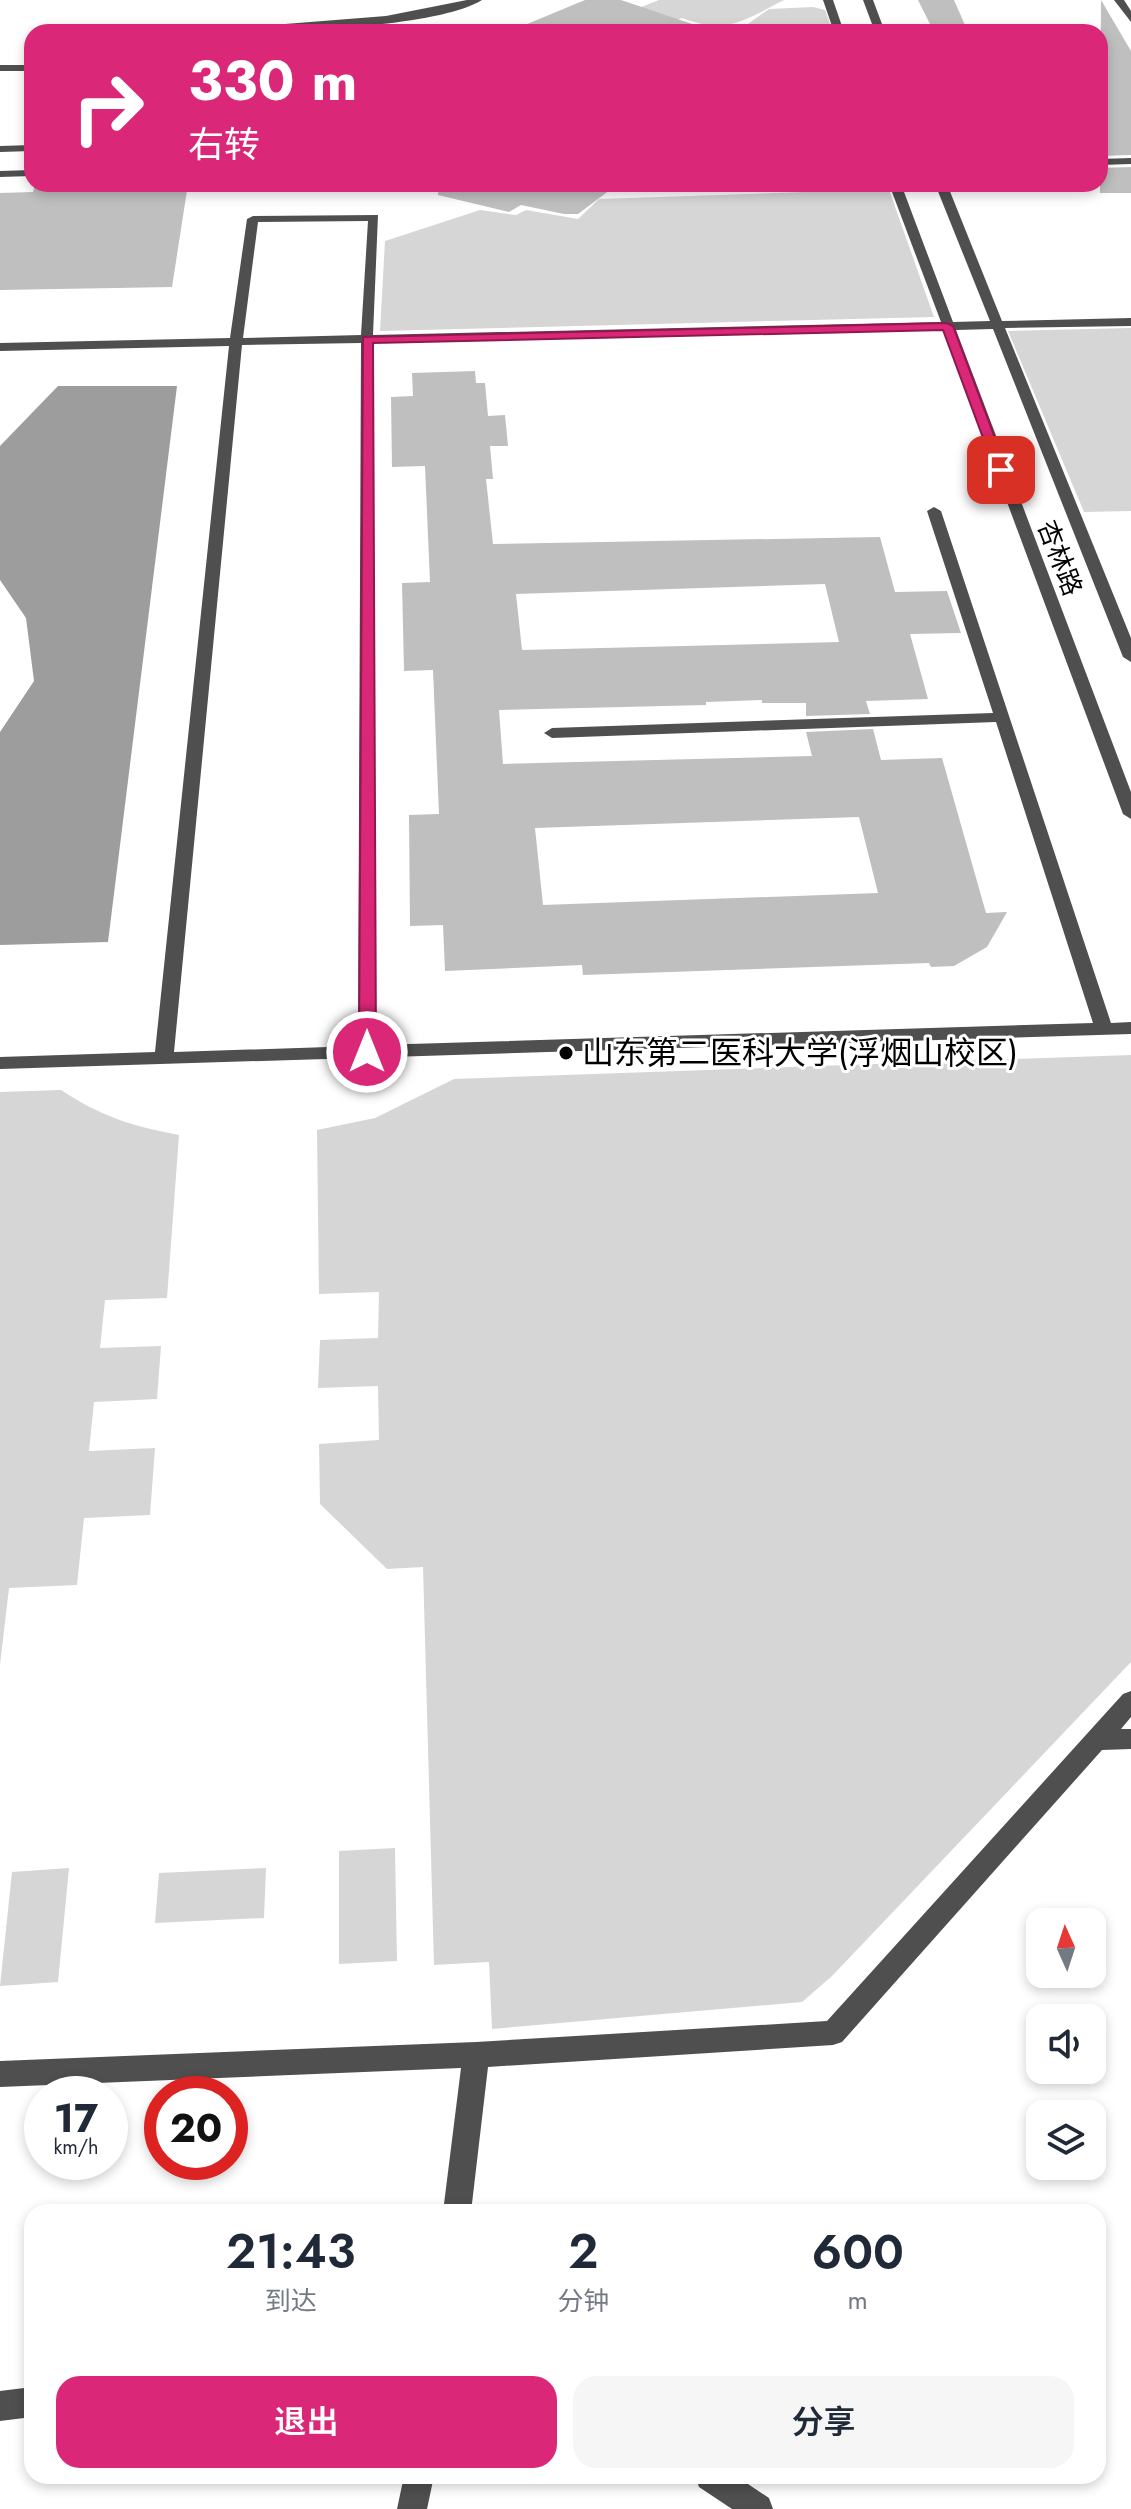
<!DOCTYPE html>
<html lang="zh">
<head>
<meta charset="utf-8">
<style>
	body { margin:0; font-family:Jost,"Noto Sans SC",sans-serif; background:#f6f6f7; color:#1f2937; height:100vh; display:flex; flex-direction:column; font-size:30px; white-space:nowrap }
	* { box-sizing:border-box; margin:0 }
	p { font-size:26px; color:#747a83 }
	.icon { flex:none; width:44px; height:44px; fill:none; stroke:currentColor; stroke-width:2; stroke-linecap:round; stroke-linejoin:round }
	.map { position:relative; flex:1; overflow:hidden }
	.sheet { position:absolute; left:24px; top:2204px; width:1082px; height:280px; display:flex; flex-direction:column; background:#fff; border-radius:24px; box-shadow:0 4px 12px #0003 }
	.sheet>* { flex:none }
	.guide { position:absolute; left:24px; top:24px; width:1084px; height:168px; border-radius:24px; box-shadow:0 4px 12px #0003; background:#db2777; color:#fff; overflow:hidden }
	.needle { width:52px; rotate:357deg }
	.buttons { position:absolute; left:1026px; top:1908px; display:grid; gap:16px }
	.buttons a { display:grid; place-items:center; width:80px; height:80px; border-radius:16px; background:#fff; box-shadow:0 4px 12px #0003; font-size:40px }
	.speed { position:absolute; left:24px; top:2076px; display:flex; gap:16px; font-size:40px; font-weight:700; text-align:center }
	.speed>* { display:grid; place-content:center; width:104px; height:104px; border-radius:50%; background:#fff; box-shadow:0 4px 12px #0003; line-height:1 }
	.speed small { font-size:20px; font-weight:400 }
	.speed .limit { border:12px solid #d22; background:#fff; color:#111 }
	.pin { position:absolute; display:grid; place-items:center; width:68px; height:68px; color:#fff; margin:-34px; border-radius:16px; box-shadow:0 4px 12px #0006 }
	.me { position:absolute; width:88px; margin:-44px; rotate:0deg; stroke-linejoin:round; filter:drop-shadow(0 0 6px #0008) }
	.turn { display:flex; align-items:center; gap:28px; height:168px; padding:0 32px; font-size:36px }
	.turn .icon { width:104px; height:104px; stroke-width:2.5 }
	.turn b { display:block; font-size:56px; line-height:68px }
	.eta { display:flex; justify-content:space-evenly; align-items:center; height:136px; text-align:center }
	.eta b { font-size:48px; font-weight:600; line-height:56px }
	.button { display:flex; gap:16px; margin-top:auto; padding:16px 32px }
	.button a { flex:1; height:92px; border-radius:24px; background:#db2777; color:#fff; font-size:32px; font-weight:600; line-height:92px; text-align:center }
	.button a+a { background:#f6f6f7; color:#1f2937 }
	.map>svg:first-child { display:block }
</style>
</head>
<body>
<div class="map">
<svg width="1131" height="2509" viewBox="0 0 1131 2509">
	<rect width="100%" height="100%" fill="#fff"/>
	<!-- green -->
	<path fill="#d6d6d6" d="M659,0H784C744,20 728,35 682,18L646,32H578Z
		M813,7L825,10L833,32H782L780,26H745L769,9Z
		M833,184H887L934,317L380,331L385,241L480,210L516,215L526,210L578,219L599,199L834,191Z
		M1131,328V511L1084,512L1008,331Z
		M1131,1055V1662L832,1976L802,2002L492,2029L489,1962L434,1965L423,1567L387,1569L320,1504L319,1444L379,1440L378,1386L318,1388L320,1340L378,1338L379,1292L319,1294L317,1130L375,1118L454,1079Z
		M61,1090C102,1117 132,1126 179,1135L167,1298L105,1300L100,1348L161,1346L157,1399L94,1402L89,1451L155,1448L150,1515L84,1518L77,1585L9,1588L0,1665V1092Z
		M395,1848L397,1961L339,1964V1851Z
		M69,1868L58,1982L0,1986L12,1872Z
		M266,1868L264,1918L155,1923L159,1873Z"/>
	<!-- water -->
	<path fill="#9d9d9d" d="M58,386H177L108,942L0,945V732L34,681L26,618L0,580V446Z"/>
	<!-- building -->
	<path fill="#bfbfbf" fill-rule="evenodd" d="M585,0H621L701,27L700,32H508Z
		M918,0H954L968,32H934Z
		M1101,0L1131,51V155L1100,156Z
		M1131,167V193H1100V168Z
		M35,184H188L172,287L0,290V193L33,192Z
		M439,184H618L578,214H564L521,205L509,212L438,195Z
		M475,371L476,383H485L488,416L505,415L508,446H490L493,479H486L493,544L880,537L895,592L947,591L961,633L910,634L928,699L866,701L870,714L806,716V703H762V700L706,702V705L499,710L503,764L812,756L806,732L873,729L881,760L942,758L986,913L1007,912L987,947L954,966L931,967L929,963L583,975L582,965L445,971L443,925L410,926L409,815L439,814L433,670L404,671L402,583L430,582L425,466L392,467L391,397L413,396L412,373ZM825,584L839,642L522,650L516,594ZM859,817L878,893L543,905L535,828Z"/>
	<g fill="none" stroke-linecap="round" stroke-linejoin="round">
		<!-- minor -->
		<path fill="#4f4f4f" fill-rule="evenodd" d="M467,0H482C437,28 281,32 224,32L260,26L386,16Z
			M823,0H833L844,32H834Z
			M863,0H873L885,32H875Z
			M1114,0H1124L1131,11V22Z
			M0,65H32V71H0Z
			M32,145V151L0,152V146Z
			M1131,158V164L1100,165V159Z
			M32,170V176L0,177V171Z
			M889,184H901L953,322L990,321L935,184H947L1002,321L1131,318V326L1005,328L1131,638V662L1123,657L993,329L956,330L1131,792V819L1123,814L943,330L373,342L376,1045L1093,1023L996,722L552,738L544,733L552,728L993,713L927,511L934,507L941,511L1111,1023L1131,1022V1034L0,1069V1057L155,1052L229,346L0,351V343L230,338L247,219L253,216L378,215L373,335L941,322ZM368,221L361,335L243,338L258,222ZM361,343L358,1046L174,1052L242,345Z
			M1131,1691V1717L1121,1729H1131V1749L1102,1750L842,2042L833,2045L488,2067L471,2212H443L461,2068L0,2087V2061L476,2042L827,2021L1123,1694Z
			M32,2387V2417L0,2421V2391Z
			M404,2476H434L427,2509H397Z
			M695,2476H736L769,2498L773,2509H732L699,2487Z"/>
	</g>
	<!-- route -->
	<path fill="#db2777" stroke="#8e194d" stroke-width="2" d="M947,323L953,326L1007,470L1006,472L995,470L943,330L373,343L376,1052L373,1055H361L359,1052L363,337Z"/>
	<!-- markers -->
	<circle fill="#000" stroke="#fff" stroke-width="3" cx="566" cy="1053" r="8"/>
	<g text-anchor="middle" stroke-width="6" stroke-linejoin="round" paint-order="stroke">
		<!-- far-street labels -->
		<g font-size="26" fill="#000" stroke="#fff">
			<text transform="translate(1060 558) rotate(69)" y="9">杏林路</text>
		</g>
		<!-- poi labels -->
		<g font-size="32" fill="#000" stroke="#fff" text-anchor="start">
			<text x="582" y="1064">山东第二医科大学(浮烟山校区)</text>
		</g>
	</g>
</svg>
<div class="buttons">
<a><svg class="needle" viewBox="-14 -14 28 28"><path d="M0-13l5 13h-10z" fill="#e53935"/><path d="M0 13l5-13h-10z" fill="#747a83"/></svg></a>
<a><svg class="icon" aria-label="sound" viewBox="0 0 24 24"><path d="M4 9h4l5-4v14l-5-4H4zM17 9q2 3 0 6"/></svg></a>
<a><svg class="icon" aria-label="layers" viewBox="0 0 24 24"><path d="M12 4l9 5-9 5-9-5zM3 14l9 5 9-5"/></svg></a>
</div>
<div class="speed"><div>17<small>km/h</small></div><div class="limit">20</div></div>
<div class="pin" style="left:1001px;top:470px;background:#d93025"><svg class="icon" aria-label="arrive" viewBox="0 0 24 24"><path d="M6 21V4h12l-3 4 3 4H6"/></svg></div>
<svg class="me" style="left:367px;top:1052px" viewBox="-20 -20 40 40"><circle r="17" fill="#db2777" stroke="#fff" stroke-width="3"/><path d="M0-11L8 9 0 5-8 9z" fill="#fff"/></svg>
<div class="guide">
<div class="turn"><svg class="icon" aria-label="right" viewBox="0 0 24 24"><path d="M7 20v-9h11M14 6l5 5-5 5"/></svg><div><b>330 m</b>右转</div></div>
</div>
<section class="sheet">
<div class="eta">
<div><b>21:43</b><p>到达</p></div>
<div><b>2</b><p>分钟</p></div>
<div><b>600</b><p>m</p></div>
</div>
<div class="button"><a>退出</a><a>分享</a></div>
</section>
</div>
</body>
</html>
